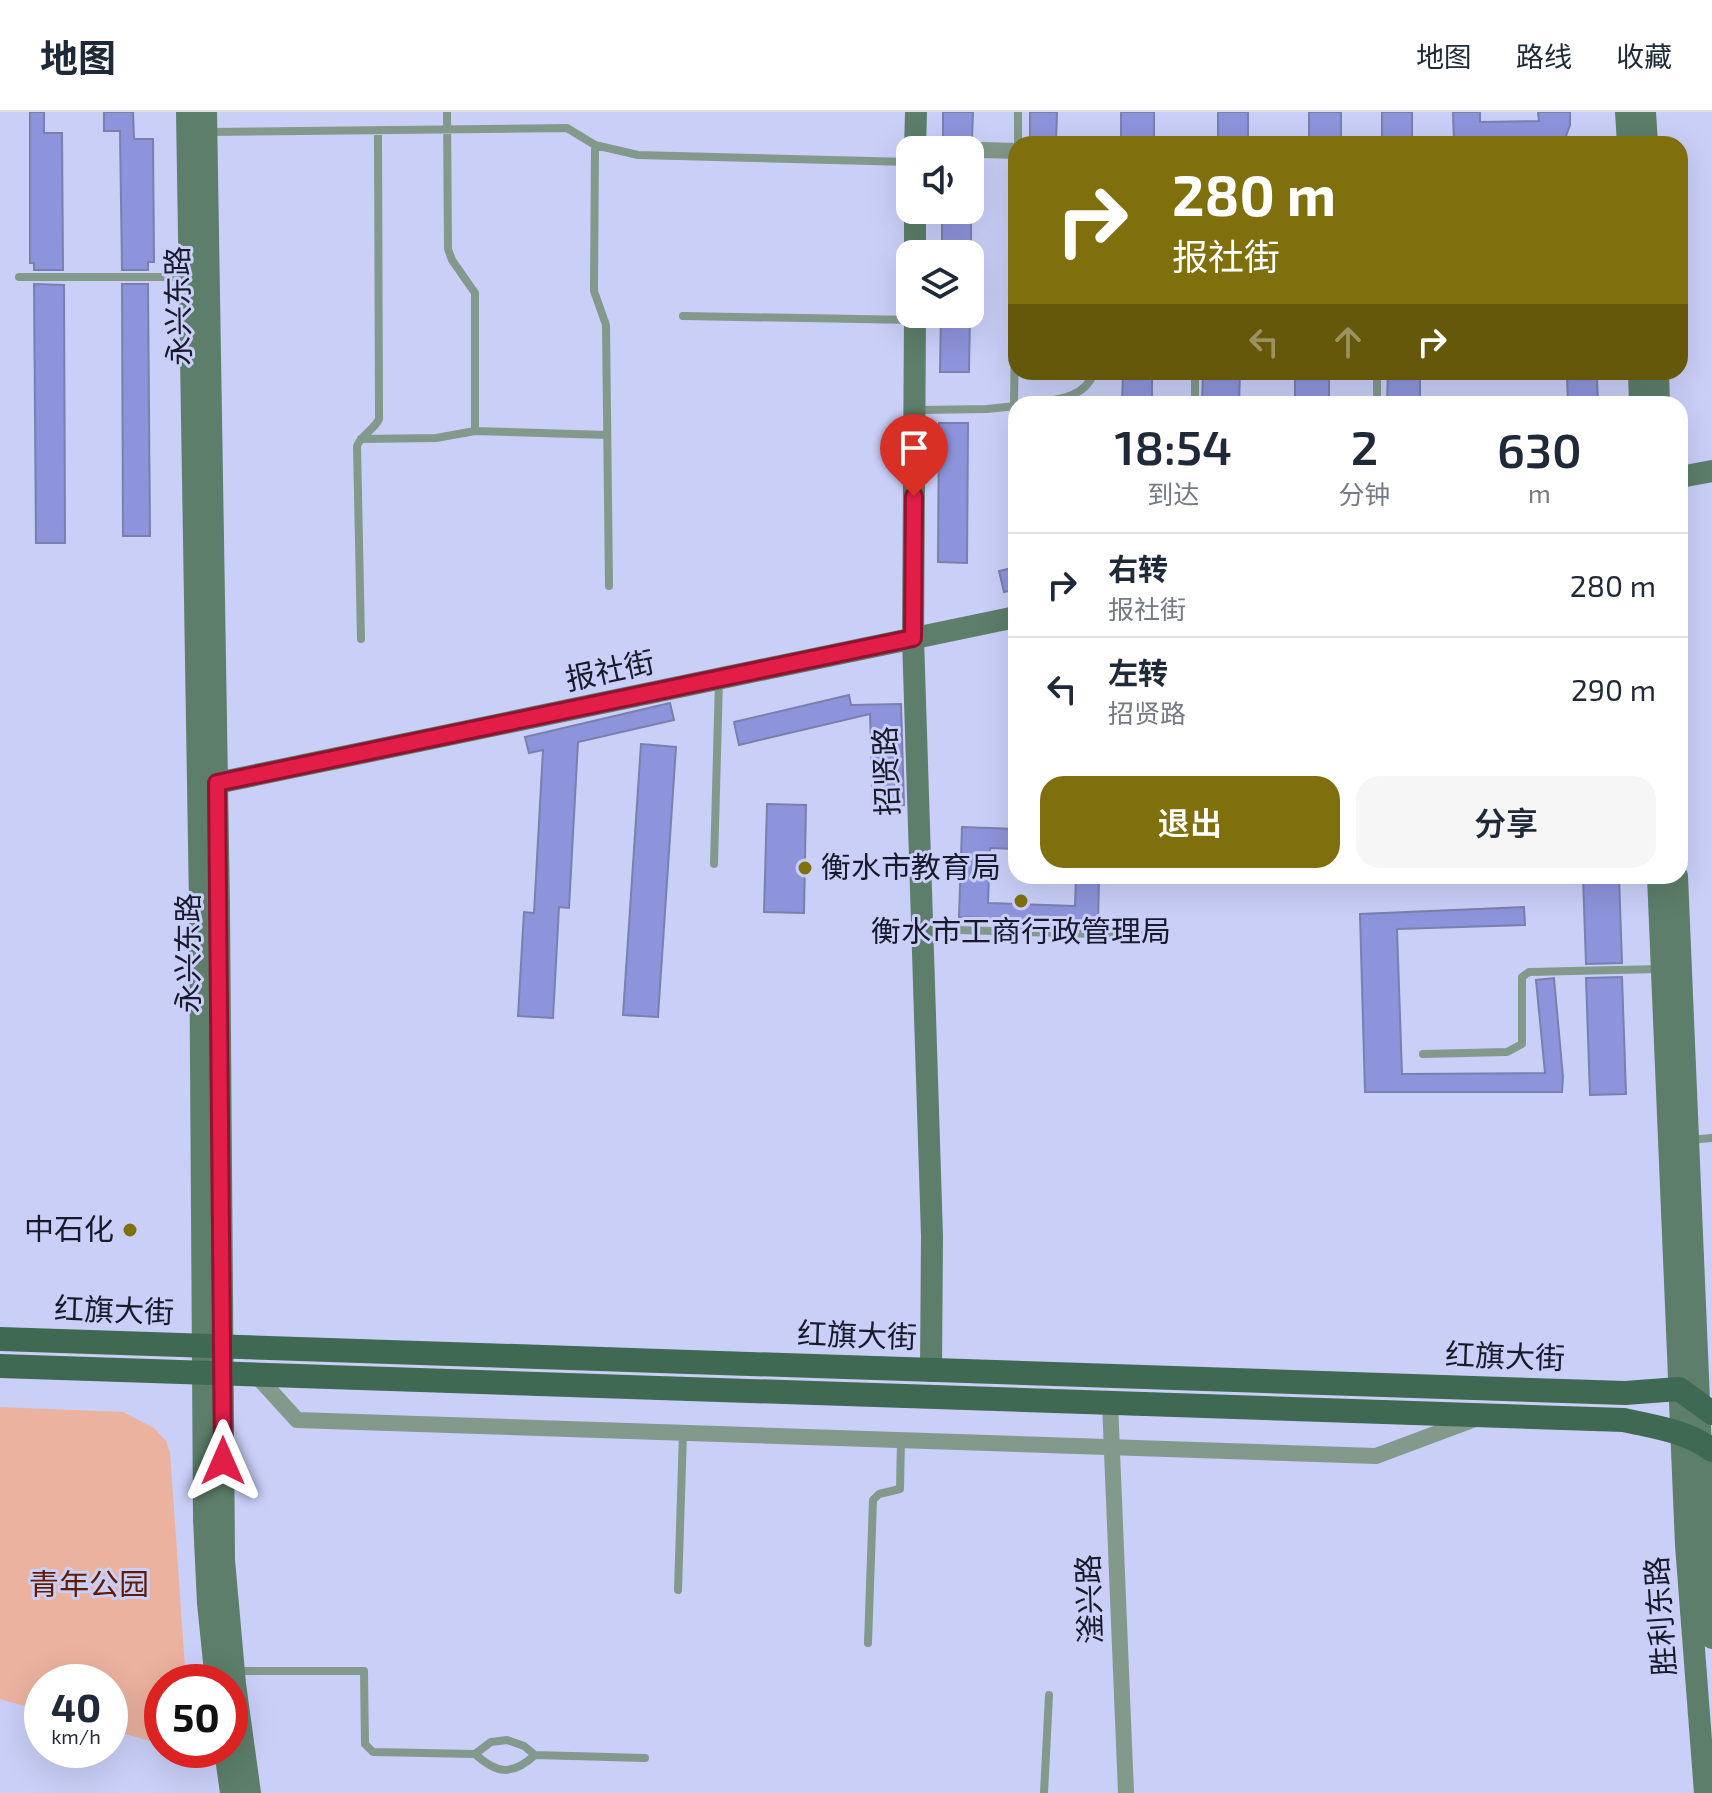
<!DOCTYPE html>
<html lang="zh">
<head>
<meta charset="utf-8">
<style>
	body { margin:0; font-family:"Exo 2","Noto Sans SC",sans-serif; background:#f6f6f7; color:#1f2937; height:100vh; display:flex; flex-direction:column; font-size:30px; white-space:nowrap }
	* { box-sizing:border-box; margin:0 }
	p { font-size:26px; color:#747a83 }
	.icon { flex:none; width:44px; height:44px; fill:none; stroke:currentColor; stroke-width:2; stroke-linecap:round; stroke-linejoin:round }
	.map { position:relative; flex:1; overflow:hidden }
	.panel { position:absolute; left:1008px; top:284px; width:680px; height:488px; display:flex; flex-direction:column; background:#fff; border-radius:24px; box-shadow:0 8px 32px #0002 }
	.panel>* { flex:none }
	.top-card { position:absolute; left:1008px; top:24px; width:680px; height:244px; border-radius:24px; box-shadow:0 8px 32px #0002; background:#7f6f0d; color:#fff; overflow:hidden }
	.fabs { position:absolute; left:896px; top:24px; display:grid; gap:16px }
	.fabs a { display:grid; place-items:center; width:88px; height:88px; border-radius:16px; background:#fff; box-shadow:0 8px 32px #0002; font-size:40px }
	.speed { position:absolute; left:24px; top:1552px; display:flex; gap:16px; font-size:40px; font-weight:700; text-align:center }
	.speed>* { display:grid; place-content:center; width:104px; height:104px; border-radius:50%; background:#fff; box-shadow:0 8px 32px #0002; line-height:1 }
	.speed small { font-size:20px; font-weight:400 }
	.speed .limit { border:12px solid #d22; background:#fff; color:#111 }
	.pin { position:absolute; display:grid; place-items:center; width:68px; height:68px; color:#fff; margin:-82px -34px; border-radius:50% 50% 50% 0; rotate:-45deg; box-shadow:0 0 8px #0007 }
	.pin .icon { rotate:45deg }
	.me { position:absolute; width:88px; margin:-44px; rotate:0deg; stroke-linejoin:round; filter:drop-shadow(0 0 6px #0008) }
	.turn { display:flex; align-items:center; gap:28px; height:168px; padding:0 32px; font-size:36px }
	.turn .icon { width:104px; height:104px; stroke-width:2.5 }
	.turn b { display:block; font-size:56px; line-height:68px }
	.lanes { display:flex; align-items:center; height:76px; padding:0 32px; background:#0003; justify-content:center; gap:40px; direction:ltr }
	.lanes .off { opacity:.35 }
	.eta { display:flex; justify-content:space-evenly; align-items:center; height:136px; text-align:center }
	.eta b { font-size:48px; font-weight:600; line-height:56px }
	.primary-button { display:flex; gap:16px; margin-top:auto; padding:16px 32px }
	.primary-button a { flex:1; height:92px; border-radius:24px; background:#7f6f0d; color:#fff; font-size:32px; font-weight:600; line-height:92px; text-align:center }
	.primary-button a+a { background:#f6f6f7; color:#1f2937 }
	ul { padding:0; list-style:none }
	li { display:flex; align-items:center; gap:24px; height:104px; padding:0 32px; border-top:2px solid #e0e1e3 }
	li div { flex:1 }
	li b { display:block; font-size:30px }
	li em { font-style:normal }
	header { display:flex; align-items:center; gap:48px; box-sizing:border-box; height:112px; padding:0 40px; background:#fff; border-bottom:2px solid #e0e1e3 }
	header strong { font-size:38px }
	nav { display:flex; gap:44px; margin-inline-start:auto; font-size:28px }
	.map>svg:first-child { display:block }
</style>
</head>
<body>
<header>
<strong>地图</strong>
<nav><a>地图</a><a>路线</a><a>收藏</a></nav>
</header>
<div class="map">
<svg width="1712" height="1681" viewBox="0 0 1712 1681">
	<rect width="100%" height="100%" fill="#cacff8"/>
	<!-- green -->
	<path fill="#ebb29f" d="M0,1295L123,1300L154,1316L166,1329L170,1340L186,1570H162V1632L110,1618V1570H42V1599L0,1587Z"/>
	<!-- building -->
	<path fill="#8e94db" stroke="#7a7fae" stroke-width="2" d="M30,0H44V21H62L63,158H34V151H30Z
		M104,0H133L134,27H153L154,150H148V158H122L120,19H104Z
		M943,0H973L972,27L943,26Z
		M1030,0H1057L1056,30L1030,29Z
		M1121,0H1154V28L1121,27Z
		M1218,0H1248V29H1218Z
		M1309,0H1341V32L1309,31Z
		M1382,0H1412V32H1382Z
		M1453,0H1480V10L1539,9L1538,0H1570V13L1566,24L1558,32H1454Z
		M942,98H971V142H942Z
		M34,172L64,173L65,431H36Z
		M122,172H148L150,424H123Z
		M941,202H970L969,260H940Z
		M1123,260H1152V292H1122Z
		M1203,260H1240L1239,292H1202Z
		M1295,260H1329V292H1295Z
		M1388,260H1420V292H1387Z
		M1597,264L1598,292H1568L1567,265Z
		M939,311H968L967,451L938,450Z
		M1016,455V477L1004,480L999,459Z
		M849,583L851,593L901,592L904,693L873,694L870,602L739,633L734,610Z
		M670,591L674,608L578,630L569,796L559,795L553,906L518,904L524,800L534,801L543,638L529,641L525,625Z
		M641,632L676,635L658,905L623,903Z
		M767,692L806,693L804,801L764,800Z
		M962,715L1016,717V737L990,736L988,791L1075,794L1076,764H1099L1098,814L1007,812V807L959,805Z
		M1583,764H1619L1622,851L1586,852Z
		M1524,795L1525,813L1397,817L1402,962L1545,961L1536,868L1554,866L1563,965L1562,980H1365L1360,802Z
		M1622,865L1626,982L1590,983L1586,866Z"/>
	<g fill="none" stroke-linecap="round" stroke-linejoin="round">
		<!-- lane -->
		<path stroke="#83998c" stroke-width="8" d="M447,0L448,137L452,148L475,181V319
			M209,20L567,16L595,33L638,43L910,50
			M1018,32V0
			M595,33L594,179L606,213L609,474
			M1016,155L1012,429L1016,438
			M19,165H189
			M683,204L914,208
			M1377,260V292
			M1027,292C1052,288 1085,288 1094,260
			M1195,292V260
			M917,298L987,297L1016,294
			M361,327L436,326L475,319L607,323
			M361,527L357,334C361,323 374,318 379,307L378,18
			M714,752L719,568
			M923,817L1166,824
			M1423,942L1507,940L1522,932V865L1529,860L1660,857
			M1689,1028L1712,1026
			M678,1478L683,1322
			M868,1531L873,1388L879,1382L900,1377L901,1328
			M235,1559H364L365,1632L373,1640L475,1642L491,1630L507,1628L524,1634L535,1643L645,1646
			M475,1642C497,1662 512,1664 535,1643
			M1044,1681L1049,1583"/>
		<!-- street -->
		<path stroke="#83998c" stroke-width="16" d="M915,36L1016,39
			M256,1263L297,1308L1376,1344L1475,1307
			M1110,1291L1126,1681"/>
		<!-- secondary -->
		<path stroke="#5c7e6a" stroke-width="22" d="M187,0L200,793L204,1407L208,1491L216,1570
			M206,0L219,793L224,1448L235,1572L250,1681
			M1626,0L1628,32
			M1645,0L1647,32
			M915,38L916,0
			M915,142V98
			M915,202L913,526L932,1124L931,1259
			M1639,260L1640,292
			M1658,260L1659,292
			M1680,365L1712,359
			M217,671L1016,505
			M1658,764L1686,1433L1705,1681
			M1677,764L1705,1432L1712,1526
			M225,1638L231,1681"/>
		<!-- primary -->
		<path stroke="#3f6952" stroke-width="24" d="M0,1227L1625,1281L1679,1277L1712,1301
			M0,1254L1624,1308C1654,1315 1687,1319 1712,1338"/>
	</g>
	<g fill="none" stroke-linecap="round" stroke-linejoin="round">
		<defs>
			<path id="route" d="M223,1349L217,671L913,526L914,384"/>
		</defs>
		<!-- route casing -->
		<use href="#route" stroke="#92132f" stroke-width="20"/>
		<!-- route -->
		<use href="#route" stroke="#e11d48" stroke-width="14"/>
	</g>
	<!-- markers -->
	<g fill="#7f6f0d" stroke="#cacff8" stroke-width="3">
		<circle cx="805" cy="756" r="8"/>
		<circle cx="1021" cy="789" r="8"/>
		<circle cx="130" cy="1118" r="8"/>
	</g>
	<g text-anchor="middle" stroke-width="6" stroke-linejoin="round" paint-order="stroke">
		<!-- street labels -->
		<g font-size="30" fill="#181a2c" stroke="#cacff8">
			<text transform="translate(179 194) rotate(-91)" y="10">永兴东路</text>
			<text transform="translate(610 559) rotate(-12)" y="10">报社街</text>
			<text transform="translate(887 659) rotate(-92)" y="10">招贤路</text>
			<text transform="translate(189 841) rotate(-90)" y="10">永兴东路</text>
			<text transform="translate(114 1199) rotate(2)" y="10">红旗大街</text>
			<text transform="translate(857 1224) rotate(2)" y="10">红旗大街</text>
			<text transform="translate(1505 1245) rotate(2)" y="10">红旗大街</text>
			<text transform="translate(1090 1487) rotate(-92)" y="10">滏兴路</text>
			<text transform="translate(1661 1504) rotate(-94)" y="10">胜利东路</text>
		</g>
		<!-- poi labels -->
		<g font-size="30" fill="#181a2c" stroke="#cacff8" text-anchor="start">
			<text x="821" y="766">衡水市教育局</text>
			<text x="1021" y="830" text-anchor="middle">衡水市工商行政管理局</text>
			<text x="114" y="1128" text-anchor="end">中石化</text>
		</g>
		<!-- park labels -->
		<g font-size="30" fill="#611b00" stroke="#cacff8">
			<text x="89" y="1483">青年公园</text>
		</g>
	</g>
</svg>
<div class="fabs">
<a><svg class="icon" aria-label="sound" viewBox="0 0 24 24"><path d="M4 9h4l5-4v14l-5-4H4zM17 9q2 3 0 6"/></svg></a>
<a><svg class="icon" aria-label="layers" viewBox="0 0 24 24"><path d="M12 4l9 5-9 5-9-5zM3 14l9 5 9-5"/></svg></a>
</div>
<div class="speed"><div>40<small>km/h</small></div><div class="limit">50</div></div>
<div class="pin" style="left:914px;top:384px;background:#d93025"><svg class="icon" aria-label="arrive" viewBox="0 0 24 24"><path d="M6 21V4h12l-3 4 3 4H6"/></svg></div>
<svg class="me" style="left:223px;top:1349px" viewBox="-20 -20 40 40"><path d="M0-17L14 15 0 8-14 15z" fill="#e11d48" stroke="#fff" stroke-width="4"/></svg>
<div class="top-card">
<div class="turn"><svg class="icon" aria-label="right" viewBox="0 0 24 24"><path d="M7 20v-9h11M14 6l5 5-5 5"/></svg><div><b>280 m</b>报社街</div></div>
<div class="lanes"><svg class="icon off" aria-label="left" viewBox="0 0 24 24"><path d="M17 20v-9H6M10 6l-5 5 5 5"/></svg><svg class="icon off" aria-label="ahead" viewBox="0 0 24 24"><path d="M12 20V5M6 11l6-6 6 6"/></svg><svg class="icon" aria-label="right" viewBox="0 0 24 24"><path d="M7 20v-9h11M14 6l5 5-5 5"/></svg></div>
</div>
<section class="panel">
<div class="eta">
<div><b>18:54</b><p>到达</p></div>
<div><b>2</b><p>分钟</p></div>
<div><b>630</b><p>m</p></div>
</div>
<ul>
<li><svg class="icon" aria-label="right" viewBox="0 0 24 24"><path d="M7 20v-9h11M14 6l5 5-5 5"/></svg><div><b>右转</b><p>报社街</p></div><em>280 m</em></li>
<li><svg class="icon" aria-label="left" viewBox="0 0 24 24"><path d="M17 20v-9H6M10 6l-5 5 5 5"/></svg><div><b>左转</b><p>招贤路</p></div><em>290 m</em></li>
</ul>
<div class="primary-button"><a>退出</a><a>分享</a></div>
</section>
</div>
</body>
</html>
